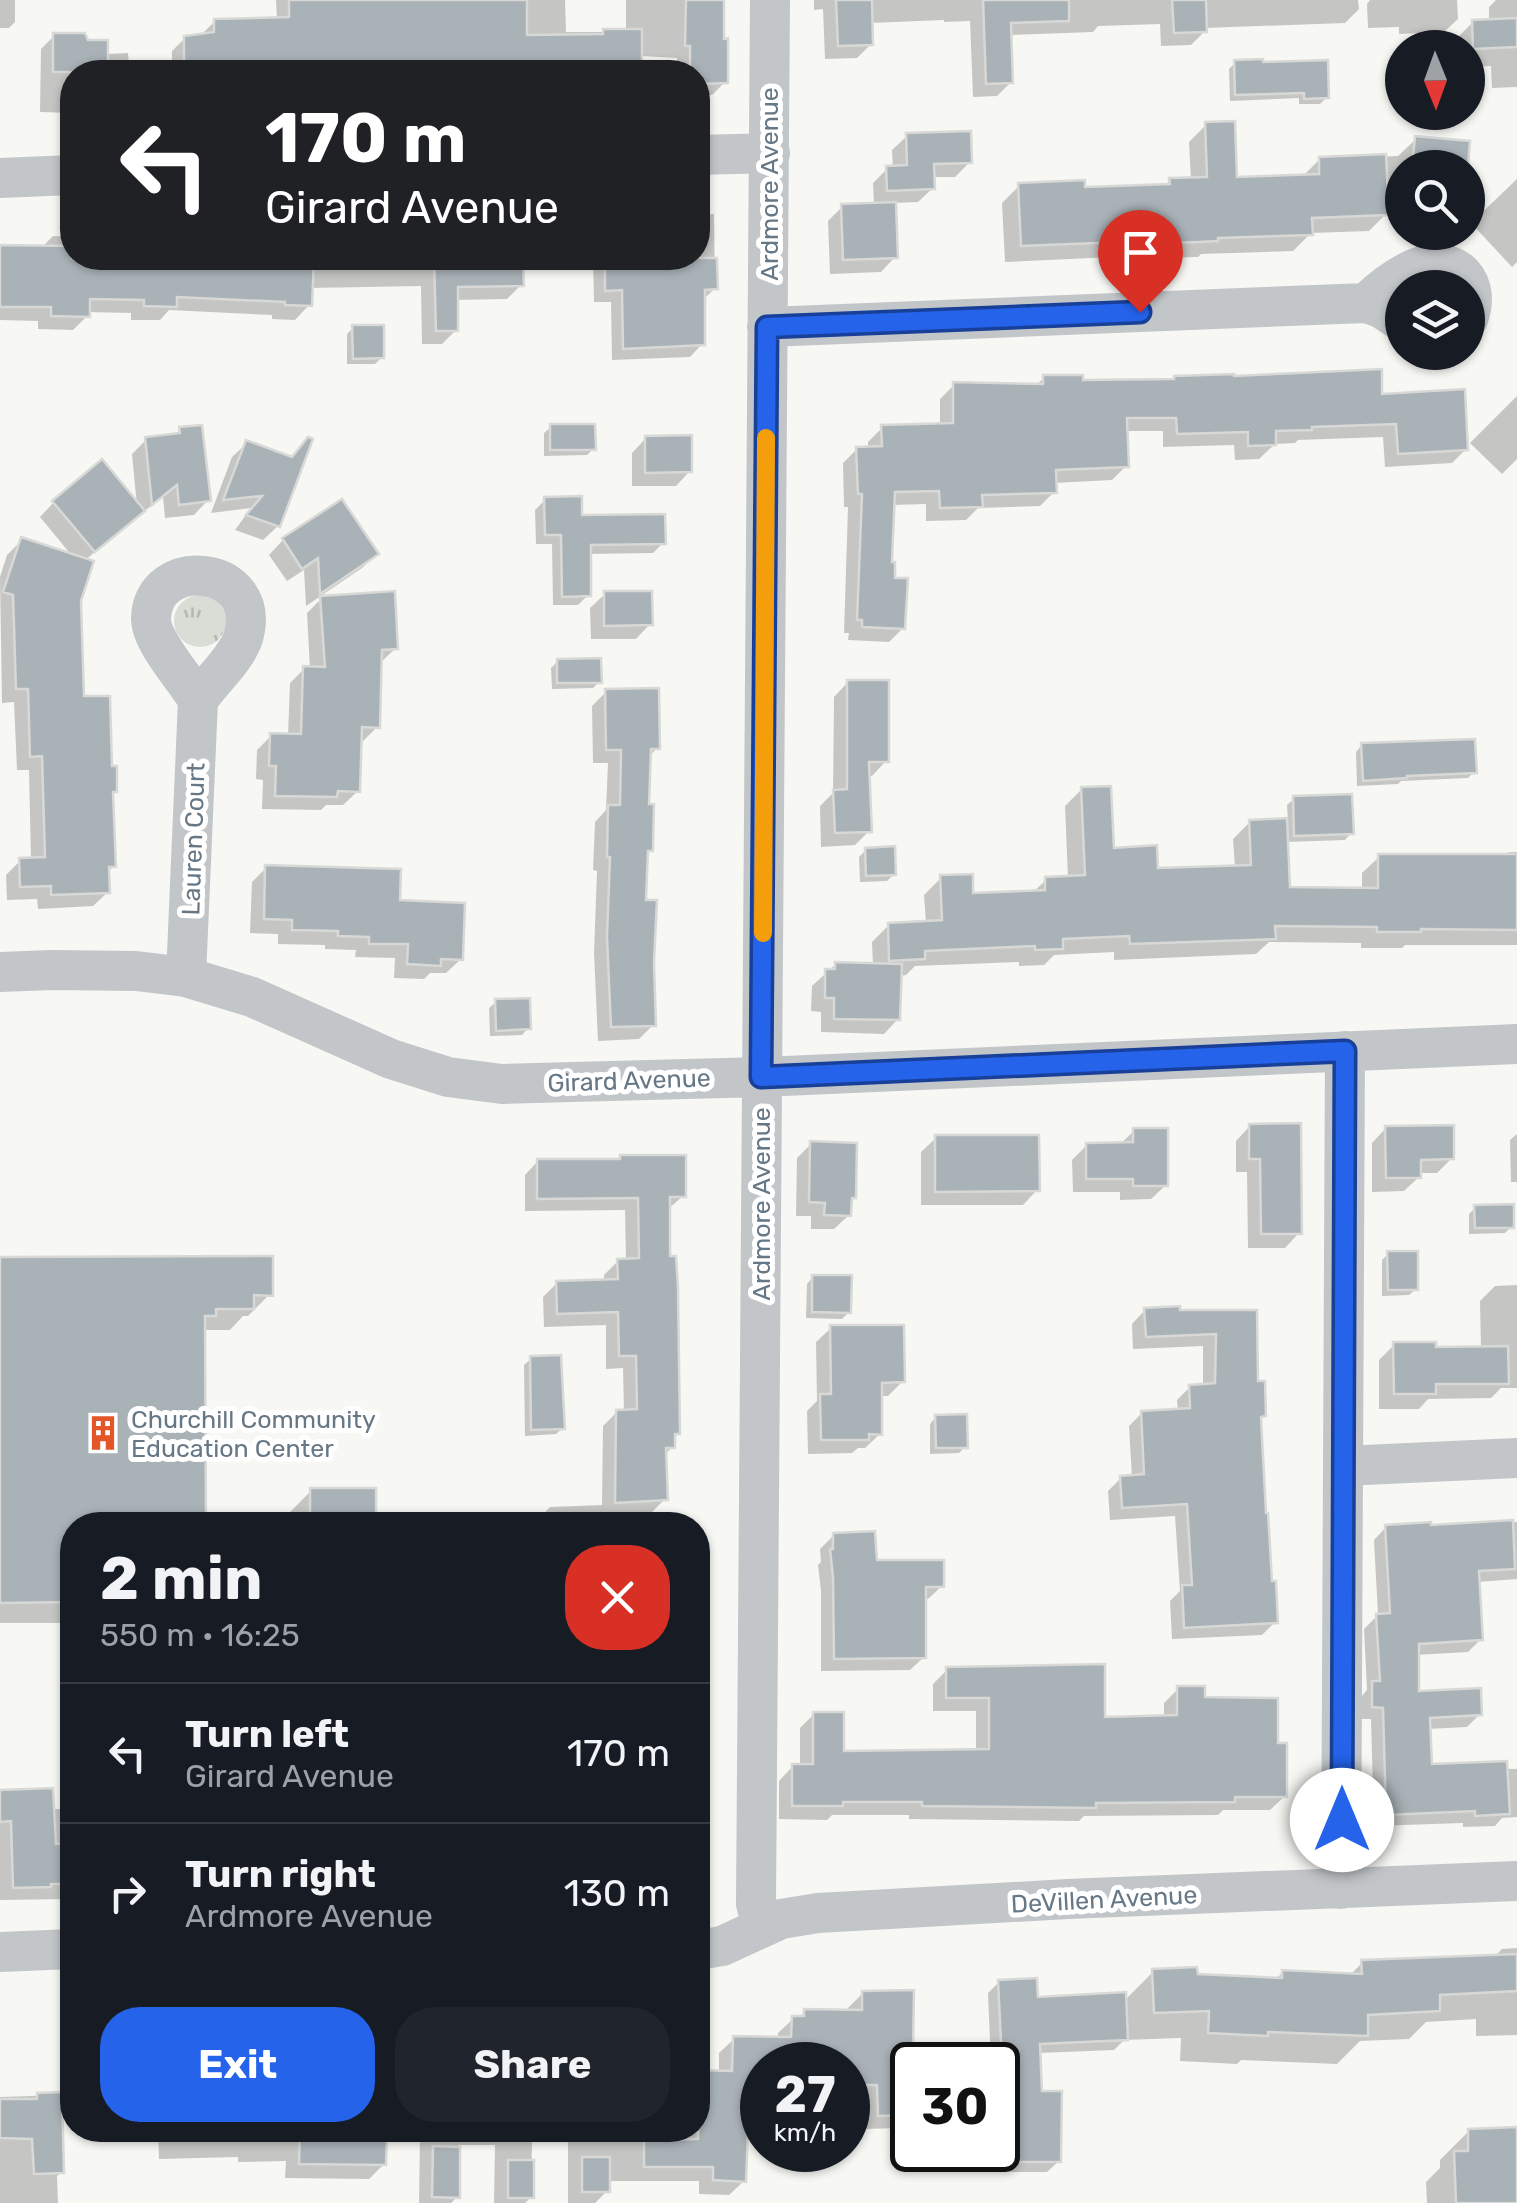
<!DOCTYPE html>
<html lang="en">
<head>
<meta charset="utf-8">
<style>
	body { margin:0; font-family:Rubik,sans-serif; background:#20242c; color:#f1f3f6; height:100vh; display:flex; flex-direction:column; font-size:38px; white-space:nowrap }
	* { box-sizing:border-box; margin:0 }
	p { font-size:32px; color:#9ea1a6 }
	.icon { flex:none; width:55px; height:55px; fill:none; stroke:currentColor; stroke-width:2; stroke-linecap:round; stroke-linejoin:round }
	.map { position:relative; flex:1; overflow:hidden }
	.sheet { position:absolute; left:60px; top:1512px; width:650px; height:630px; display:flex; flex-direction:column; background:#171b24; border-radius:40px; box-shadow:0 2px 8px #0004 }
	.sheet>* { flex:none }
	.guide { position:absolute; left:60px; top:60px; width:650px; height:210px; border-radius:40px; box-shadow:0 2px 8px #0004; background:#202124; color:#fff; overflow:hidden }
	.needle { width:65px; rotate:179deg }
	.controls { position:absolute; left:1385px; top:30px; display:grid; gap:20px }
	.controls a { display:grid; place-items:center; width:100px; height:100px; border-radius:50%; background:#171b24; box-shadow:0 2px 8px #0004; font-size:50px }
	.speed { position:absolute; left:740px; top:2042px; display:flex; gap:20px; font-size:50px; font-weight:700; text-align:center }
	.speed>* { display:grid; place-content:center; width:130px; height:130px; border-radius:50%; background:#171b24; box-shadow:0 2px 8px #0004; line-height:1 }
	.speed small { font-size:25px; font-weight:400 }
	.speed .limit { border:5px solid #111; border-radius:15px; background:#fff; color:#111 }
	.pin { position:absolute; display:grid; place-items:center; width:85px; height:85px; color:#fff; margin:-102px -42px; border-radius:50% 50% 50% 0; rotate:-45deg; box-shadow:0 0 10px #0007 }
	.pin .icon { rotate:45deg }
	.me { position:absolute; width:110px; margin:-55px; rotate:0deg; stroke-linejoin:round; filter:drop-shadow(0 0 8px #0008) }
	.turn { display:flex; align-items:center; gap:35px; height:210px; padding:0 40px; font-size:45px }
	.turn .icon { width:130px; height:130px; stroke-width:2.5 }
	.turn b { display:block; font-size:70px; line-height:85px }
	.round { display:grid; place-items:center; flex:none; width:105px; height:105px; border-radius:40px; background:#20242c }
	.head { display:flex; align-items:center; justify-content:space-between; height:170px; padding:0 40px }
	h1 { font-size:60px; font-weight:700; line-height:75px }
	.primary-button { display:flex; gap:20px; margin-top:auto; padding:20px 40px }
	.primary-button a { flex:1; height:115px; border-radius:40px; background:#2563eb; color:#fff; font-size:40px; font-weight:700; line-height:115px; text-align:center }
	.primary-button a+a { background:#20242c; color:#f1f3f6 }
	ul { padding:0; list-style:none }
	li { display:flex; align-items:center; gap:30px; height:140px; padding:0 40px; border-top:2px solid #363941 }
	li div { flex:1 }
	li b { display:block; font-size:38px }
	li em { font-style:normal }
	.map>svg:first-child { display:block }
</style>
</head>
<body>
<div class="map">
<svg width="1517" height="2203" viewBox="0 0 1517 2203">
	<defs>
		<pattern id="grass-tufts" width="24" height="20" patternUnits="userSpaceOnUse" patternTransform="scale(2.5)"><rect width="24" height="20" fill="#d8ded5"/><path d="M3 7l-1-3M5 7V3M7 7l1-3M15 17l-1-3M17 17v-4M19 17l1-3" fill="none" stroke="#b3b9b2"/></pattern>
	</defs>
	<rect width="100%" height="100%" fill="#f7f7f4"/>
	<!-- grass -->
	<path fill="url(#grass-tufts)" d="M174 621a26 26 0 1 1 52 0a26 26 0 1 1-52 0Z"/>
	<!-- shadow -->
	<path fill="#0003" d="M0,0H15V22L9,28H0Z
		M276,0H565L566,32H626V0H722L725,82L712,95H698V72H678L677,58L640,56V72H72V113L40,112L41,49L54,36L86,43L106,54L128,53L129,64L172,61V51L185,38L202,34L215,21L277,20Z
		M814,0H1358L1359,9L1345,23L1205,28V31L1191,45L1161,46L1160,24L1098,26L1093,32L1009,35L1011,82L997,96L973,97L970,21L944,22V20L870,23L871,44L857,58L825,59L823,9L814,10Z
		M1370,0H1457L1458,19L1444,32L1399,34V27L1368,28L1367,4Z
		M1496,0H1517V87L1492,88L1491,66L1468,67V48H1453V42L1473,22H1489V7Z
		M1235,63L1327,97L1320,104H1299V98L1230,101L1229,69Z
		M1206,125L1235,180L1302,177L1320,159L1398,156L1416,139L1465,168H1402V204L1386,202V214L1369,231L1311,233L1293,251L1201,254L1198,257L1156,258V255L1005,262L1002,203L1019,186L1083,189L1164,186L1170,180H1191L1189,142Z
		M907,136L970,162L955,177H932L933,188L918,202L893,203L895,257L881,272L830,274L828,221L842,207L874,206L873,183L887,169H893L892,150Z
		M1517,179V262L1512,267L1471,223Z
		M714,214L715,288L702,301V344L690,357L612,360L611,302H594L593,258H698V215Z
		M53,236L72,237V258H521V285L507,299L455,300L456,330L442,344H422L421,286L310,288L309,305L295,320L272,319V315L169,310L160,320H131V313L87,312V316L73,330L38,329V321L0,320V248H41Z
		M353,328L382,357L375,364H347V334Z
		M1044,378L1080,382L1380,396L1466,449L1452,463L1385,467L1383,437L1298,440L1295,443L1275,444L1259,459L1235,460L1234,445L1163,447V431H1125L1126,466L1112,480L1054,483V492L1040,506L978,508L966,520L926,521V504L892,505L890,564L903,628L889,642L848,640L849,633H844L848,507H844L843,463L857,449H868V442L882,428L940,426V399L954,385L1035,386Z
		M1517,396V459L1502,474L1470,443Z
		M551,427L593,449L587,455L544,456V433Z
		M180,430L208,500L194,515L165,518L163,496L84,561L79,601L82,699L109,768L115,791L111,795L114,866L107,872L108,892L93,906L38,909L37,899L7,900L6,875L21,860H31L29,770H17L14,702L2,703L0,577L7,555L22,540L73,557L40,517L54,502L137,506L132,454L146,440L173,437Z
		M646,438L690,471L676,486H632V453Z
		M247,443L290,459L278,526L263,540L235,530L251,508L211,513L232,457Z
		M545,500L579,518L663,543L653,553L588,554V595L578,605H553L552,544H536L535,510Z
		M341,502L376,554L362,568L306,606L304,570L287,581L269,555L283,540Z
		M605,594L650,624L636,639H591L590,608Z
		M321,599L396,648L381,662L377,727L363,741H359L358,791L343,805H326L321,810L262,809L263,780L256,779L257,750L271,736H288L290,683L304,669H310L307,613Z
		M558,661L599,682L593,688L552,689L551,668Z
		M848,682L886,761L872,776H867L869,831L855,845L821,847L820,806L833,793L834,697Z
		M606,692L657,748L648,758L646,807L650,850L645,855L643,902L653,1025L639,1039L598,1041L594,953L597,871L593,870L595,822L606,810L608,763H593L592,706Z
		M1362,745L1474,772L1468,778L1401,781L1398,784L1357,786L1356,752Z
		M1082,789L1111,850L1156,871L1235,868L1233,839L1250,822L1288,821L1287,805L1294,799L1351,833L1345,840L1285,842L1288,889L1362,890V873L1379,857L1505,856L1509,852H1517V945H1405L1402,948H1361V943L1269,942L1256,954L1114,960V952L1054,955L1044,965L1019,966V962L915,966L906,975L899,976L898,1019L884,1034L821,1032V1012L811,1011L812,986L836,964L873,966L872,942L889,925L926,923L924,895L941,878L971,896L1032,893L1046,880L1068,879L1065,806Z
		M866,850L894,874L887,881L860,882L859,857Z
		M266,868L397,902L461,959L446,973H430L424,979L394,978L395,958L355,957L356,950L325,949V945L278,944V934L250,933L252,882Z
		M496,1002L528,1028L522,1035L490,1036L489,1008Z
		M1250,1126L1299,1233L1285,1248H1248L1247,1172H1236V1141Z
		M1386,1128L1452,1158L1437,1173H1419V1177L1404,1191L1372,1192V1143Z
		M1134,1131L1166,1185L1151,1199L1120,1200V1192H1073L1072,1160L1087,1145H1119Z
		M1517,1134V1182H1511L1510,1140Z
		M936,1138L1037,1190L1023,1205H921V1152Z
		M811,1144L853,1197L849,1201V1215L834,1229H811V1216H796L797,1158Z
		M621,1158L683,1196L667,1210L677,1433L672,1437V1447L664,1456L665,1499L651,1513L601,1515V1525H537V1521L550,1507L602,1505L603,1426L617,1412H624L623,1368L606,1369V1325L544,1327L543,1297L557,1283L604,1282V1275L618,1261H626L625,1210L525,1211V1175L538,1161H618Z
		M1476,1207L1511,1227L1505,1233L1469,1234V1214Z
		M1388,1254L1416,1289L1409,1295L1382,1296V1260Z
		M0,1260L270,1294L248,1316H243L230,1330H203V1525H72V1623H0Z
		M1517,1266V1388H1501L1491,1398L1428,1399L1419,1409H1379V1360L1394,1345L1433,1349H1481L1480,1301L1495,1286L1517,1285Z
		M813,1277L849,1312L842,1319L806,1318L807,1284Z
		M1145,1310L1255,1313V1384L1264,1415L1258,1421L1270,1583L1275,1622L1262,1635L1172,1639L1170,1601L1180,1591L1175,1516L1110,1520L1108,1491L1121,1478H1132L1129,1426L1142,1413L1178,1411L1177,1400L1190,1387H1203V1346L1133,1349L1132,1324Z
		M831,1328L903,1381L888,1396H879L880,1434L865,1448H858L852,1453L808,1454L807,1411L817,1401L816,1342Z
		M531,1359L563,1428L556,1434L525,1436L524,1365Z
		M936,1417L965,1447L959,1453L930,1454V1424Z
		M311,1491L374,1525H289V1513Z
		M1517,1522V1579L1478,1582L1481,1639L1468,1652L1416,1655V1694L1480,1714L1467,1727L1428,1729L1429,1767L1517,1769V1817L1502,1818L1495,1826L1463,1827V1823L1374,1826L1371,1719H1360L1361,1697L1367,1690L1364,1629L1378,1615L1374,1540L1386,1527L1429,1528Z
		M834,1535L874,1563L942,1586L928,1599H923L924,1657L910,1670L821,1671V1591L818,1565L821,1562L820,1549Z
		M948,1669L1102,1719L1164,1718V1703L1178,1689L1202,1699L1276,1745L1285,1796L1270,1810H1223L1218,1815L1084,1816L1079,1821L909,1819V1815H832L827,1820L779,1819V1781L793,1766H800V1728L814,1714L842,1754L976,1751V1711H933V1684Z
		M0,1792L52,1809H72V1899L0,1900Z
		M1517,1948V2035L1476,2036V2019L1426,2022L1409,2039L1360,2041L1337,2064L1241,2060L1237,2064L1180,2061L1181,2038L1124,2040L1114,2050L1038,2053L1040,2093L1059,2161L1047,2172H1002L1003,2074H998V2065H991L988,1993L999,1982L1035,1999L1124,2001L1154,1971L1195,1976L1275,1980L1283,1972L1349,1976L1362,1963L1494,1957L1502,1949Z
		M72,1992V2024H67V1997Z
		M863,1993L913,2065L912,2118L902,2128L864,2129L863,2099H848V2065H762V2118L746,2120L744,2181L729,2195L699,2194V2181H607V2191L595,2203H568V2140L532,2139L531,2197L525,2203H494L495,2145H458L457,2197L451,2203H419L420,2130H698V2073H719V2053L734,2039H778V2033L793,2019H798L805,2011L848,2012V2008Z
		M60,2095L62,2172L57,2176L58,2203H0V2097Z
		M1517,2129V2203H1427L1426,2182L1440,2168V2160L1469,2131Z
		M158,2130H384V2164L369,2179L285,2178L286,2161L238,2162V2157L159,2159Z"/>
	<!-- building -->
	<path fill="#a9b2b7" stroke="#d8d8d6" stroke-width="2.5" d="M289,0H527V35L603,34V29H642V72H184V36L214,32V19L289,17Z
		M686,0H724V39L728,38V83L700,84L698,82V72H690V46H685Z
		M836,0H872L873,45L838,46Z
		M983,0H1069V21L1011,23L1013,83L986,84Z
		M1172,0H1206L1207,32L1174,33Z
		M1517,18V47L1473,49L1472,20Z
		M53,33H85L88,40H108V72H53Z
		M1263,59V62L1328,60L1329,98L1304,99V93L1235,95L1234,60Z
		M1235,121L1237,177L1319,174V157L1386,154L1389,215L1312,218L1313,235L1218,238V241L1199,242L1172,243V240L1021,246L1018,183L1085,180V187L1170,184L1169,178L1207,177L1205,122Z
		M971,131L972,163L934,164L935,189L887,191L886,166L907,165L906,133Z
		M1415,136L1470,141L1468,168H1412Z
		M896,202L898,258L843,260L841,204Z
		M0,245L72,246V258H314L312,306L285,305V302L177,297V307L144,306V300L90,299V317L51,316V307H0Z
		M434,258H523L524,286L458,287V331H436Z
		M605,258H717L718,289L705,290V345L623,349L622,290L605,291Z
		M352,325H384V358L353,359Z
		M1382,369V394L1465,389L1468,450L1398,454L1396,424L1312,427V430L1276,431V445L1248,446V432L1177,434L1176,418H1127L1129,467L1056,470L1057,493L982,495L983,507L940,508L939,491L895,492L892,562H895V578H908L905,629L862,627V620H857L862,494H858L856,447L882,446L881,425L953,423V382L1043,384V375H1083V380L1174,379V376L1234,374V376Z
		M550,424H595L596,450H550Z
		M202,425L211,501L179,505L177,485L152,505L145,437L180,433L179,427Z
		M692,435V472L645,473V436Z
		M308,437L313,439L280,527L246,515L262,496L223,500L246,440L292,457Z
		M102,459L145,511L95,552L52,501Z
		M582,496V515L665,514L666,544L591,545V596L562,597L561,535H545L544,497Z
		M342,499L379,554L320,594L318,558L302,569L282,538Z
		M21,537L94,561L81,601L84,696H110L112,766H117V792H113L116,867H109L110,893L51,895V886L20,887L19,858L45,857L42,756L30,757L28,689H16L13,595L3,592Z
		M395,591L398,649L382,650L380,728L362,727L360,792L338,791L337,797L275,796L276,766H269L270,733L301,734L303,666L325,667L320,596Z
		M604,591H652L653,625L604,626Z
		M601,658L602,683H557V659Z
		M847,680H889V762H869L872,832L835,833L833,790L847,789Z
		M659,688L660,749H651L649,804H654L653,851H648L646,900H657L654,962L656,1026L611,1027L607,937L610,857H607L608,805H620L621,750H606L605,689Z
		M1475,739L1477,773L1407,776V778L1363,781L1361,743Z
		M1111,786L1114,848L1157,845L1158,868L1251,865L1249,820L1287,818L1290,887L1378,888V854H1517V930L1421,929V932H1377V927L1275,926L1276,939L1130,944L1129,936L1063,939V949L1035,950V946L925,951V959L889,961L888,923L942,920L940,875L973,874V893L1045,890V877L1085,875L1081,787Z
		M1352,794L1354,834L1294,836L1293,796Z
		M895,846L896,875L866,876L865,848Z
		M265,865L401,869L400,900L465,903L463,960L441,959V966L407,964L408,944H369V937L338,936V931L292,930V920L264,919Z
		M835,962L902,964L900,1020L834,1019V998H825V969H835Z
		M530,998L531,1029L496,1031L495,999Z
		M1301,1123L1302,1234H1261L1260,1159H1249V1124Z
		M1454,1125V1159L1421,1160V1178H1386L1385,1126Z
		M1133,1128H1168V1186H1133V1179H1086V1143L1133,1142Z
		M935,1135H1039L1040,1191L935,1192Z
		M810,1141L857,1143L856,1198H852L851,1216L824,1215L825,1203L809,1202Z
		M620,1155H686V1197H670V1256H676L678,1287L680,1434H675V1448H666L668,1500L615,1503L616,1410L637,1409L636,1356H619L618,1312L557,1314L556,1281L618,1279L617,1259L639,1258L638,1198L537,1199V1159H620Z
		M1514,1204V1228H1475L1474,1205Z
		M1387,1251H1418V1290H1388Z
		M273,1256V1296L254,1295V1309H216V1316H205L206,1525H72V1602L0,1603V1257Z
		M812,1275H852L851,1313L812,1312Z
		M1180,1306V1310H1257L1258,1381H1265L1266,1416L1261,1417L1266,1513H1268L1272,1581H1276L1278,1623L1184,1628L1182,1585H1192L1187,1504L1122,1508L1120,1476L1144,1474L1141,1411L1190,1408L1189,1385L1215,1383L1216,1334L1146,1337L1144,1308Z
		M830,1325H904L905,1382L882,1383V1435L869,1434V1440H821L820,1394H831Z
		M1393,1342H1436V1347L1508,1346L1509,1384H1436V1394H1394Z
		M561,1355L565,1429L531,1430L530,1356Z
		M967,1414L968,1448H936L935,1415Z
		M310,1488H376V1525H310Z
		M1513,1520L1515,1569L1479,1571L1483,1640L1419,1644V1691L1481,1688L1482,1715L1430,1718L1432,1764L1507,1761L1510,1814L1475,1816V1811L1386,1815L1383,1708L1372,1707V1681H1380L1376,1614L1390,1613L1385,1525L1431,1522V1525Z
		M875,1531L877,1560H944V1587H926V1658L834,1659L833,1577L830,1549H833V1533Z
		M1105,1664V1717L1177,1715V1686H1205V1697L1278,1698V1743H1287V1797H1235V1802L1096,1803V1808L922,1806V1802H843V1806H792V1764H813V1712H844V1751L989,1749V1698H946V1667Z
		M53,1788L56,1844L72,1843V1884H51V1887L13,1888L11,1821L0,1822V1790Z
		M1517,1954V1991L1440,1995V2011L1368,2015V2036L1268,2032V2036L1208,2033L1209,2011L1154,2013L1152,1969L1197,1967L1198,1974L1282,1978V1970L1362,1974L1361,1960Z
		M1037,1978L1038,1997L1126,1992L1128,2040L1040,2044L1042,2091H1062L1061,2162H1012L1013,2063L1002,2064L998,1980Z
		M914,1990L912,2115L878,2116L877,2085H848V2065H762V2107L749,2106L746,2182L713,2180V2167H644V2140L698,2139V2070L732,2071L733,2036L791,2037L792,2016H804V2009L862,2010V1991Z
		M62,2092L64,2173L34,2174L32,2139L0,2138V2099H37V2093Z
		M1517,2127V2203H1456L1454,2151H1468V2129Z
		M300,2130H354V2133H387L386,2165L299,2164Z
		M433,2146L460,2147V2198L432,2197Z
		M582,2157H610V2192H582Z
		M508,2160H534V2198H508Z"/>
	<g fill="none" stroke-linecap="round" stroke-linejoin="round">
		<!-- minor -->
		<path stroke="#c2c6c9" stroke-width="40" d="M698,155L770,153
			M0,178L72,175
			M1366,303C1381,289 1399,274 1419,267C1457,254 1482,283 1468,319
			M767,327L1366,303L1381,308L1402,322
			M0,972L52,970L136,971L186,977L252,997L391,1059L448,1077L502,1084L761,1077L1517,1044
			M186,977L198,700C211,681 236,659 243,638C265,563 150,554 151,620C152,643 186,679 198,700
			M1343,1466L1517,1458
			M1341,1889L1345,1051
			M762,1927L756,1904L770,0
			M698,1950L722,1946L781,1919L818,1913L1068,1899L1517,1881
			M0,1952L72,1949"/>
	</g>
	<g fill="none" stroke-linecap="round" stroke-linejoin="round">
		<defs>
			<path id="route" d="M1140,312L767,327L761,1077L1345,1051L1342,1820"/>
		</defs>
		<!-- route casing -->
		<use href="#route" stroke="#184099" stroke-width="25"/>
		<!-- route -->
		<use href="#route" stroke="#2563eb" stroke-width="18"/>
		<!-- slow -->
		<path stroke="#f59e0b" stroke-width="18" d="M763,933L766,438"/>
	</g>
	<!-- icons -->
	<defs>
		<symbol id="building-bare" viewBox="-9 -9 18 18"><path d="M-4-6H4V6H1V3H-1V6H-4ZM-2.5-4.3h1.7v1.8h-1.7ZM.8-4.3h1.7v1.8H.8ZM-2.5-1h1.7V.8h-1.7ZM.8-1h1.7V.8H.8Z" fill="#e35628" stroke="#fff" stroke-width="2.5" paint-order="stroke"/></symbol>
	</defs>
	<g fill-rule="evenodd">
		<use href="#building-bare" x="78" y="1408" width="50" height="50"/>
	</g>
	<g text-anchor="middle" stroke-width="10" stroke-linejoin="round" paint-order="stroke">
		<!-- street labels -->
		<g font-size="25" fill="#667785" stroke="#fff">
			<text transform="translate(769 184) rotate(-90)" y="9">Ardmore Avenue</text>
			<text transform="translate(193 839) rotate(-88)" y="9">Lauren Court</text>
			<text transform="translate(629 1080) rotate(-2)" y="9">Girard Avenue</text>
			<text transform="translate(761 1204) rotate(-90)" y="9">Ardmore Avenue</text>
			<text transform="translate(1104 1899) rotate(-3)" y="9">DeVillen Avenue</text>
		</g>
		<!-- poi labels -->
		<g font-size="25" fill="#667785" stroke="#fff" text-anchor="start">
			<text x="131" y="1428">Churchill Community<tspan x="131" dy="29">Education Center</tspan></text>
		</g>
	</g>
</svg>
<div class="controls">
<a><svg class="needle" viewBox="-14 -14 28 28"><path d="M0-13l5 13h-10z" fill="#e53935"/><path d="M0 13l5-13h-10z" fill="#9ea1a6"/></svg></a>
<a><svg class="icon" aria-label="search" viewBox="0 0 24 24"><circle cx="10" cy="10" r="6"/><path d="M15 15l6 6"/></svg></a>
<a><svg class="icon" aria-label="layers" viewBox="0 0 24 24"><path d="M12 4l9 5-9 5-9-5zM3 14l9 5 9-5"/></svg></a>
</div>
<div class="speed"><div>27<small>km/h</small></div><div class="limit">30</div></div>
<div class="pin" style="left:1140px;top:312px;background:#d93025"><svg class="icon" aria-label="arrive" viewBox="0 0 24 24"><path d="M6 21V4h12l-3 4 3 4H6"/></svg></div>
<svg class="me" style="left:1342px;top:1820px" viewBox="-20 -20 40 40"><circle r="19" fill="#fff"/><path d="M0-13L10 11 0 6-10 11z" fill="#2563eb"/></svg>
<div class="guide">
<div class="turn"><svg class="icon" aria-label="left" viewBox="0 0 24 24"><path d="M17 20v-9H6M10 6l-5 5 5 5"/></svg><div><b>170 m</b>Girard Avenue</div></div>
</div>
<section class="sheet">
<div class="head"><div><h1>2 min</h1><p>550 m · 16:25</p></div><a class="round" style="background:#d93025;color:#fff"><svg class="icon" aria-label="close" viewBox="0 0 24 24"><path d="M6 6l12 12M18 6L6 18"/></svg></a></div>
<ul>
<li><svg class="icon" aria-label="left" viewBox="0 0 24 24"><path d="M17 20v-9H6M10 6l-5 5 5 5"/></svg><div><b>Turn left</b><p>Girard Avenue</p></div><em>170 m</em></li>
<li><svg class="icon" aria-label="right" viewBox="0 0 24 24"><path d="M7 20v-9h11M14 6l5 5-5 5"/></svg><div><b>Turn right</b><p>Ardmore Avenue</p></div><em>130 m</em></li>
</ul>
<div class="primary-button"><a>Exit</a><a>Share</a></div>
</section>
</div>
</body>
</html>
